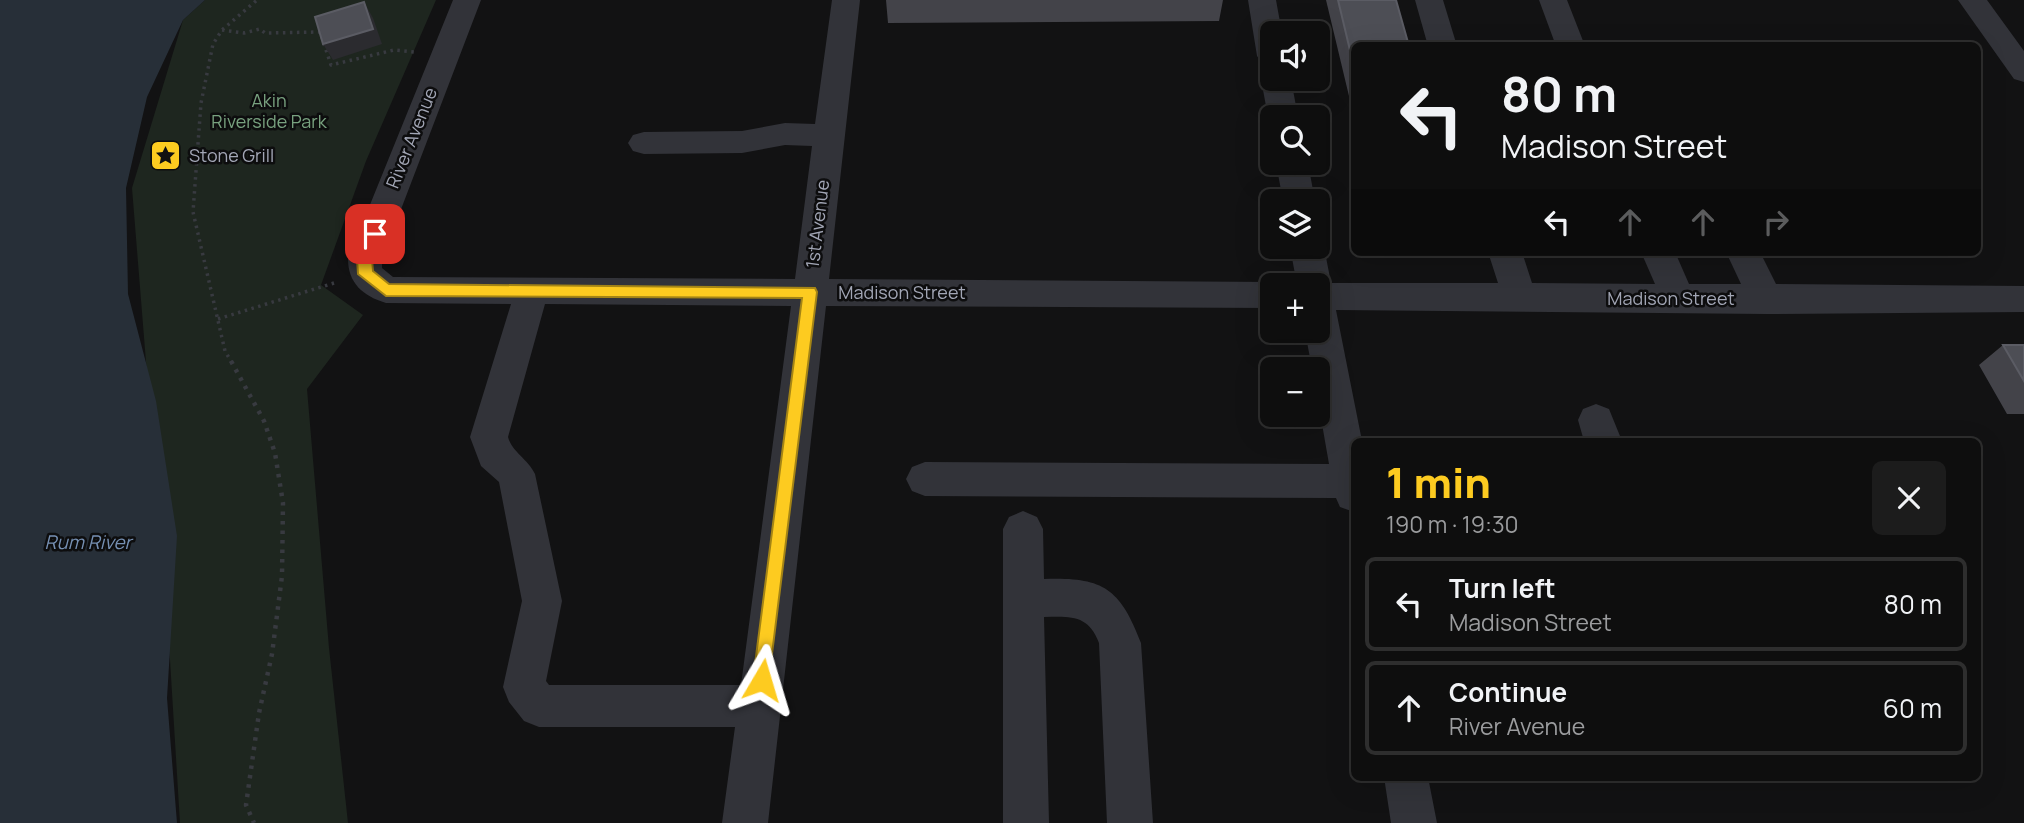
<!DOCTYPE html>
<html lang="en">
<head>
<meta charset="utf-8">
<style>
	body { margin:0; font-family:Manrope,sans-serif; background:#1c1c1c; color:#f1f3f6; height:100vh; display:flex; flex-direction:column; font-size:26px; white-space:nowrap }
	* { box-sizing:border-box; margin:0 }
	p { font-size:23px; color:#9b9c9e }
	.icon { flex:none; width:38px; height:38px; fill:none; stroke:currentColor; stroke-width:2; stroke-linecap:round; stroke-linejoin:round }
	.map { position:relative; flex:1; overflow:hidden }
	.sheet { position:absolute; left:1351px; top:438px; width:630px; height:343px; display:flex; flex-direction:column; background:#0e0e0e; border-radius:10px; box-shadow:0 7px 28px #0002,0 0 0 2px #2e2e2e }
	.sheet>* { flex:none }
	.hud { position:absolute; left:1351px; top:42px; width:630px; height:214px; border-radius:10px; box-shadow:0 7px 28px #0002,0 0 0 2px #2e2e2e; background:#0e0e0e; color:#f1f3f6; overflow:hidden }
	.fabs { position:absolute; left:1260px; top:21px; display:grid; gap:14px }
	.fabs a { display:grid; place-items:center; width:70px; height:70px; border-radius:10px; background:#0e0e0e; box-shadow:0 7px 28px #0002,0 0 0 2px #2e2e2e; font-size:35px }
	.pin { position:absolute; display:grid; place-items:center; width:60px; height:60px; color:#fff; margin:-30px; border-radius:14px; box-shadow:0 4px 10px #0006 }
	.me { position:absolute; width:77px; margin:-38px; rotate:7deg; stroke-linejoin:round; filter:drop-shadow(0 0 5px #0008) }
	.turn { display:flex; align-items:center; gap:24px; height:147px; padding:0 35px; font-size:32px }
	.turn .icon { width:91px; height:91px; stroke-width:2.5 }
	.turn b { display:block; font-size:49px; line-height:60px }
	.lanes { display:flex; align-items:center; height:66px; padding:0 35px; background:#0003; justify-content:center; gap:35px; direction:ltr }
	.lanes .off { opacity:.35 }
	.round { display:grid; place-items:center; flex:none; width:74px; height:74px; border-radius:10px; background:#1c1c1c }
	.head { display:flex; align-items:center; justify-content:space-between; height:119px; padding:0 35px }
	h1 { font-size:42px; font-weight:800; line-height:52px; color:#fdcb20 }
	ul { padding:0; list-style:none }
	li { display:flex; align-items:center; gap:21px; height:94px; margin:0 14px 10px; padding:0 21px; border:4px solid #2e2e2e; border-radius:10px }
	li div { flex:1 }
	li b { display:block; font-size:26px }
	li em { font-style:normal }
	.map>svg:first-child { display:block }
</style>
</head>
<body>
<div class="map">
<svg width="2024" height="823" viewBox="0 0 2024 823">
	<rect width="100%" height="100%" fill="#121213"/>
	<!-- green -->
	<path fill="#1e261f" d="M205,0H436L366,161L321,285L363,315L307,389L329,648L348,823H180L170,660L132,188L183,20Z"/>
	<!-- water -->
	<path fill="#272f38" d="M0,0H205L183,20L147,97L126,188L128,294L156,401L177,536L167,698L177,823H0Z"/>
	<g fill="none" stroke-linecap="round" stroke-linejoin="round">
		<!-- path-far1 -->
		<path stroke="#383a40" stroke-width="3.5" stroke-dasharray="2.5 4.5" stroke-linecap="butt" d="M222,30L244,33L260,29L265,33L320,32L331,65L394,50L414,52
			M218,319L334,283
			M232,363L225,351L193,212L201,103L213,44L222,30L257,0"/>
		<!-- path -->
		<path stroke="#383a40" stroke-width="4.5" stroke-dasharray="3.5 6" stroke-linecap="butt" d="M231,361L264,421L275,453L283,503L282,576L272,654L259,713L246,805L254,823"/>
		<!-- minor -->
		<path fill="#323339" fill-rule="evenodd" d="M453,0H481L382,259V268L393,277L795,279L812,146L785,145L742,153L644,154L633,151L628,143L633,135L644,132L742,131L785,123L815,124L832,0H860L829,279L1272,282L1283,285H1272V308L826,306L768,823H722L735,727H539L524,721L509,702L503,687L522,601L499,482L481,466L470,437L511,304L386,303C363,296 348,283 348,259ZM545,304L791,306L741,685H549L546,681L562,601L535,474C528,459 512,452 508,437Z
			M1248,0H1276L1282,33H1272V66L1262,63L1257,56Z
			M1415,0H1443L1457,46H1428Z
			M1539,0H1567L1585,46H1556Z
			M1958,0H1987L2024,51V82L2014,79Z
			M1272,70V79H1291L1298,117H1272V125L1268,117L1261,79L1265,72Z
			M1276,163H1308L1315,201H1283Z
			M1318,238L1324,247L1331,283H1498L1488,252H1522L1532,283L1655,284L1641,252H1675L1689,284H1741L1726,252H1760L1776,284L2024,286V312L1766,314L1336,310L1362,441H1354V512L1340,507L1336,498L925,496L912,491L906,479L912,467L925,462L1329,464L1318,401V369H1312L1305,331H1318V285H1297L1290,247H1318Z
			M1596,404L1609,409L1622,441H1584L1578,420L1583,409Z
			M1023,511L1037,517L1043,529L1044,579C1103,577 1120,588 1141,643L1153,823H1107L1099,643C1089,615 1071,616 1044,617L1049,823H1003V529L1009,517Z
			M1384,777H1428L1437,823H1391Z"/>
	</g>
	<!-- wall -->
	<path fill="#434349" d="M886,0H1223L1219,21L888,23Z
		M1326,0H1396L1354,46V117Z
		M2003,345H2024V414H2007L1979,365Z"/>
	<!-- shaded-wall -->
	<path fill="#2b2b2f" d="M364,2L373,18L382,44L333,60L323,44Z"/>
	<!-- building -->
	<path fill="#4d4e55" stroke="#5b5c64" stroke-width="2" d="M1338,0H1396L1409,46H1354V67Z
		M364,2L373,29L323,44L315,17Z
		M2003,345H2024V381Z"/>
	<!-- route -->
	<path fill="#fdcb20" stroke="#a48415" stroke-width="2" d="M375,228L382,234L372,259L373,271L389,284L815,288L817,292L768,686L762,689L755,686L753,680L802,298L386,296L358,274L357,259L370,230Z"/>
	<!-- icons -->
	<defs>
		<symbol id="sight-square" viewBox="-11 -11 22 22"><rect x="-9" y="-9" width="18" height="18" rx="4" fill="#fdcb20" stroke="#0d0d0e"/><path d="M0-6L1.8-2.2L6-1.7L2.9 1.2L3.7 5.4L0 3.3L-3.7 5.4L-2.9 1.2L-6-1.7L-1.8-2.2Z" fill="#111"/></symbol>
	</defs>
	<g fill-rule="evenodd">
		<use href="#sight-square" x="148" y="138" width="35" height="35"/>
	</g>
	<g text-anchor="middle" stroke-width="5" stroke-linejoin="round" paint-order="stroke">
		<!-- park labels -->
		<g font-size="18" fill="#78a17f" stroke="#0d0d0e">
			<text x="269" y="107">Akin<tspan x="269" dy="21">Riverside Park</tspan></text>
		</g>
		<!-- street labels -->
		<g font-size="18" fill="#a2a6b5" stroke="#0d0d0e">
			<text transform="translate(412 138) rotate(-68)" y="6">River Avenue</text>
			<text transform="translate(818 224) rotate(-83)" y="6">1st Avenue</text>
			<text x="902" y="299">Madison Street</text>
			<text x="1671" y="305">Madison Street</text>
		</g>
		<!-- poi labels -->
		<g font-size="18" fill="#a2a6b5" stroke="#0d0d0e" text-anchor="start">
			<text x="189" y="162">Stone Grill</text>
		</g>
		<!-- water labels -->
		<g font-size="19" font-style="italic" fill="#7690b3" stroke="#0d0d0e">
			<text x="88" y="549">Rum River</text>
		</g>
	</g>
</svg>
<div class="fabs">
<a><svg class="icon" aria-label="sound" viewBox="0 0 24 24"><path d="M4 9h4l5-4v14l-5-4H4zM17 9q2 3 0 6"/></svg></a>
<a><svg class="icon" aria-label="search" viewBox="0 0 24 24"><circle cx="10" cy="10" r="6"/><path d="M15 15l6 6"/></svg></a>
<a><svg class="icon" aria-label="layers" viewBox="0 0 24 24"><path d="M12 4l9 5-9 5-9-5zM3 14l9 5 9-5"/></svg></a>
<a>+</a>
<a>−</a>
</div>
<div class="pin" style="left:375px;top:234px;background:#d93025"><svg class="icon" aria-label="arrive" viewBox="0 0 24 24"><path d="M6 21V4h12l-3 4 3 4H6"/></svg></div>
<svg class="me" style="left:762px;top:680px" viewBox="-20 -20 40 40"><path d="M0-17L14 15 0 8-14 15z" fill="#fdcb20" stroke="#fff" stroke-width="4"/></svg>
<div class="hud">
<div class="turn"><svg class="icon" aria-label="left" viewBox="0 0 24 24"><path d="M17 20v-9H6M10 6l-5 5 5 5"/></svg><div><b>80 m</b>Madison Street</div></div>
<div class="lanes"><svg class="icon" aria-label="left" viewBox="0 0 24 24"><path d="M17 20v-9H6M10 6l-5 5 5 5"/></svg><svg class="icon off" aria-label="ahead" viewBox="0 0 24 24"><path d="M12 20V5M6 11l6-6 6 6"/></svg><svg class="icon off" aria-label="ahead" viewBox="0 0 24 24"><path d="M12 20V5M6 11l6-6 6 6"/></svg><svg class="icon off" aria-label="right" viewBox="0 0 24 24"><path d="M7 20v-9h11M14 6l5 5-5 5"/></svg></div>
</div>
<section class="sheet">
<div class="head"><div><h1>1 min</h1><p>190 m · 19:30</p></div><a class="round"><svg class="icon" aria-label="close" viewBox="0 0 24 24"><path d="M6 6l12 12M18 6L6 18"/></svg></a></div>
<ul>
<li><svg class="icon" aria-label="left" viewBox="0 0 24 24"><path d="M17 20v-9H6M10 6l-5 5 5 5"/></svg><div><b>Turn left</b><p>Madison Street</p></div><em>80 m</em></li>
<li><svg class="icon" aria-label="ahead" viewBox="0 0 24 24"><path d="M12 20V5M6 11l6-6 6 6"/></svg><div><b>Continue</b><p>River Avenue</p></div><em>60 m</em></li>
</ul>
</section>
</div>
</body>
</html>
